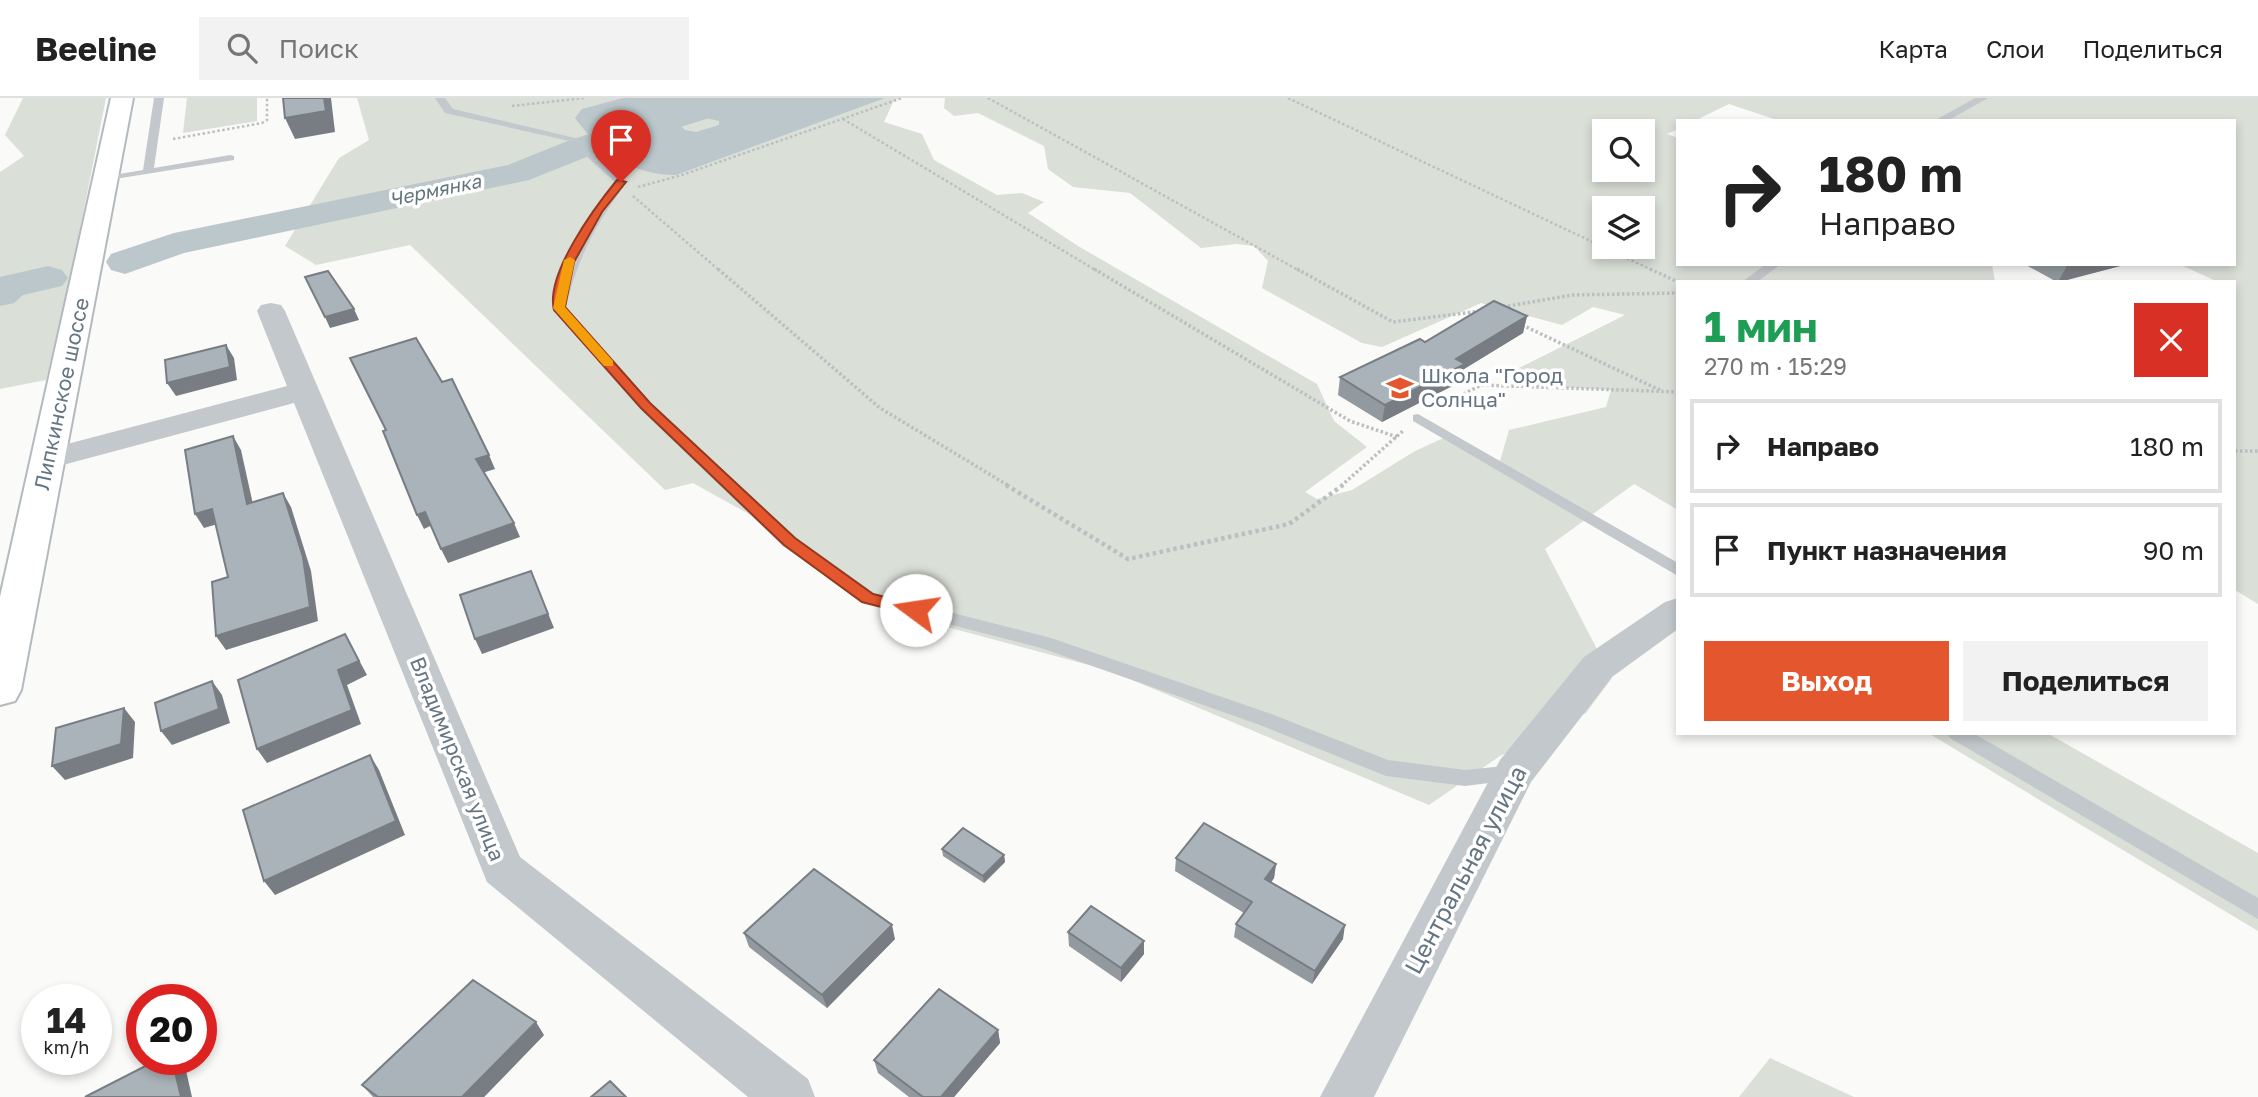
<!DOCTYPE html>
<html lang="ru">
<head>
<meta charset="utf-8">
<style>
	body { margin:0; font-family:"Golos Text",sans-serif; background:#f2f2f2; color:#222; height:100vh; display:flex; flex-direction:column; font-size:26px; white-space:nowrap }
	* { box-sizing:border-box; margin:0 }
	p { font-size:23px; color:#767676 }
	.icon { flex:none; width:38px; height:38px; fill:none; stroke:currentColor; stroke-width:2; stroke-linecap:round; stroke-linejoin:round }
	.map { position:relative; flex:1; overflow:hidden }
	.details { position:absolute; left:1676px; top:182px; width:560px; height:455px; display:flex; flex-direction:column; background:#fff; border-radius:0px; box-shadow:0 4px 10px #0003 }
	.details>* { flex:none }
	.banner { position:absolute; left:1676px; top:21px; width:560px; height:147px; border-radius:0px; box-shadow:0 4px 10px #0003; background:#fff; color:#222; overflow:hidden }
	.buttons { position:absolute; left:1592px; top:21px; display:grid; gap:14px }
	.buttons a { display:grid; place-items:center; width:63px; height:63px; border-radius:0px; background:#fff; box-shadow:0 4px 10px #0003; font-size:35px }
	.speed { position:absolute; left:21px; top:886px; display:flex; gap:14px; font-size:35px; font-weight:700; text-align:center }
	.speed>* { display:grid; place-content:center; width:91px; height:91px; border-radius:50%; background:#fff; box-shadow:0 4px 10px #0003; line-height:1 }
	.speed small { font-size:18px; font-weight:400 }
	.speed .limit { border:10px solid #d22; background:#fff; color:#111 }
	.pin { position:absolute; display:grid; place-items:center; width:60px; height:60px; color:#fff; margin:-72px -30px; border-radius:50% 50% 50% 0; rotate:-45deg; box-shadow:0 0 7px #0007 }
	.pin .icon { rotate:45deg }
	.me { position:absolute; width:77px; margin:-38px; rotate:284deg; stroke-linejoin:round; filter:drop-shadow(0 0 5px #0008) }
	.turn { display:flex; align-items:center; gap:24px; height:147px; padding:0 28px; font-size:32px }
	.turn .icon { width:91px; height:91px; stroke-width:2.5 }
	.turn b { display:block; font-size:49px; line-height:60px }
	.round { display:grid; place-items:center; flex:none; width:74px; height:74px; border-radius:0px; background:#f2f2f2 }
	.overview { display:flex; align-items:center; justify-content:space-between; height:119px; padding:0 28px }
	h1 { font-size:42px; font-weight:700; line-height:52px; color:#1e9e55 }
	.primary-button { display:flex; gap:14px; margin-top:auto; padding:14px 28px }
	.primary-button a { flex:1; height:80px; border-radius:0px; background:#e4572e; color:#fff; font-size:28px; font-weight:700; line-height:80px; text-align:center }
	.primary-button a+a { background:#f2f2f2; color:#222 }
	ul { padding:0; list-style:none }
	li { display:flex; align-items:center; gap:21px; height:94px; margin:0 14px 10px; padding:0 14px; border:4px solid #e0e0e0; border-radius:0px }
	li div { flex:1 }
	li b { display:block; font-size:26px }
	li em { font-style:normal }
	header { display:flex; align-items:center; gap:42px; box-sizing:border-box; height:98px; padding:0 35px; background:#fff; border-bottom:2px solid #e0e0e0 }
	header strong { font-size:33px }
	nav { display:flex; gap:38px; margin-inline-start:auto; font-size:24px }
	.search { width:490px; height:63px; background:#f2f2f2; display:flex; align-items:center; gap:18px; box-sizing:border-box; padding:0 24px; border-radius:0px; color:#767676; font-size:26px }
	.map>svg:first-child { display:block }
</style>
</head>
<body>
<header>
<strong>Beeline</strong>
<div class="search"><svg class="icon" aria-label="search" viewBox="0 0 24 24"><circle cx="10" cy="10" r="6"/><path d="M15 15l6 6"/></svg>Поиск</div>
<nav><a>Карта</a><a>Слои</a><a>Поделиться</a></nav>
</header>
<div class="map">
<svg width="2258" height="999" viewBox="0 0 2258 999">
	<rect width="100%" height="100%" fill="#fafaf8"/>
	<!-- green -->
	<path fill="#dadfd7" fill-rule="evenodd" d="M23,0H106L71,177L46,282L0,291V74L24,58L5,37Z
		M187,0H257V23L183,35Z
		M357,0H629L621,57L860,0H902L894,2L884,24L922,36L934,62L997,97L1022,95L1044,104L1028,115L1078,148L1317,286L1334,323L1367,349L1305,394L1317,401L1352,392L1415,353L1448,338L1500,363L1509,332L1606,309L1611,292L1523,287L1519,270L1625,217L1593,209L1562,227L1481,205L1382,249L1362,245L1262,190L1268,163L1254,148L1236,146L1201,150L1130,95L1073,89L1048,71L1044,48L978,15L954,18L944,10L945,0H2258V506L2235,492V184H2218L2179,166H2235V23H1780L1729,6L1694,23H1678V31L1667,36L1678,40V166H1992L1995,184H1678V412L1634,386L1545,451L1612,580L1586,615L1500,658L1429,707L1111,573L898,516L756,420L693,385L665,392L410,147L316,167L285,148L339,60L369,42ZM1605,33H1643V72H1605ZM1605,110H1643V149H1605Z
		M690,13L721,17L719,32L678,36L679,18Z
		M1928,635H2047L2258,755V833Z
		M1770,960L1854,999H1739Z"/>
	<!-- water -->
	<path fill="#bbc7cb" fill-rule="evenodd" d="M623,0H885L676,77C633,77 600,54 575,20L582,11ZM693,17L719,23V27L696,34L685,32L679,26Z"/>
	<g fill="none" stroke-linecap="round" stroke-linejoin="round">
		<!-- river -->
		<path fill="#bbc7cb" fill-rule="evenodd" d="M707,0H756L751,7L594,56L529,82L184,155L125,176L111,172L106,164L111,156L174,135L508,67L570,42Z
			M48,168L62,172L68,180L62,188L23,197L14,205L0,208V179Z"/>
		<defs>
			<path id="secondary" d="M111,0H133L21,592L15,603L0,607V499Z"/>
		</defs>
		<!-- secondary casing -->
		<use href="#secondary" stroke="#b3babf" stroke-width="4"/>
		<!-- path-far2 -->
		<path stroke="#bbbfc2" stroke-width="2.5" stroke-dasharray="2.5 2.5" stroke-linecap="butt" d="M988,0L1300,173
			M1288,0L1654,173
			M512,8L584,0
			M843,21L1097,173
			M173,41L262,25L267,22V0
			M638,89L682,77L902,0
			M633,98L720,173"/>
		<!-- path-far1 -->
		<path stroke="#bbbfc2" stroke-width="3.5" stroke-dasharray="2.5 2.5" stroke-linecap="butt" d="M718,171L880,310L1009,388
			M1094,171L1350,323L1397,339
			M1297,171L1393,224L1481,213
			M1650,171L1678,184
			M1503,209L1572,197L1678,195
			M1522,227L1660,292
			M1437,310L1481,287L1678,294
			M2235,353H2258
			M1341,388L1404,332"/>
		<!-- path -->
		<path stroke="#bbbfc2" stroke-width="4.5" stroke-dasharray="3.5 3.5" stroke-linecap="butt" d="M1006,387L1128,461L1289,426L1343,387"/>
		<!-- lane -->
		<path fill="#c3c8cc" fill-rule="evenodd" d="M154,0H164L154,70L230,57L234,58V62L102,83V79L143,72Z
			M435,0H445L453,11L579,41L574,44L445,15Z
			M1975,0H1988L1947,23H1934Z
			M590,53L627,84C596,126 578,158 566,210L650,305L795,440L874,495L1051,540L1274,617L1388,662L1465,672L1514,667L1521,669L1524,675L1521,681L1465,688L1386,678L1260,627L1041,550L862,504L783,448L640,311L552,210C564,162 584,123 615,84L586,58L585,56Z
			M1766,166H1781L1757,184H1742Z
			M1418,316L1678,465V478L1413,323V317Z
			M1947,635H1973L2258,800V821L1950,640Z"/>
		<!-- street -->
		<path fill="#c3c8cc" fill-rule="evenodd" d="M271,205L281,207L285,213L520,759L808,981L815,999H748L487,784L294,305L48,371L37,368L32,361L37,354L287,288L257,213L261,207Z
			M1678,500V531L1612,579L1531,684L1374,999H1320L1500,662L1584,559L1665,504Z"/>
		<!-- secondary -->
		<use href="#secondary" fill="#fff" fill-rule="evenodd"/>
	</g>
	<!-- wall -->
	<path fill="#929a9f" d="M2024,166H2124V167L2060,184H2057Z
		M1527,218L1523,235L1464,271L1462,283L1382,324L1338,297L1340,279Z
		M942,751L1004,757L1005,764L984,785L943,758Z
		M1176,760L1276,766L1274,780L1271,785L1343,841L1312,886L1234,839L1236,826L1244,815L1175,773Z
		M1068,834L1144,856L1121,884L1069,848Z
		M744,835L895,841L827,910L749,849Z
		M998,932L1000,945L954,999H909L878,975L874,962Z
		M544,937L484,999H373L362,987Z"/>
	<!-- shaded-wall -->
	<path fill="#777d82" d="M324,0H331L335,34L295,41L285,20Z
		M2068,166H2124V167L2058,184Z
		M354,211L359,222L330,230L325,219Z
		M1527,218L1523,235L1464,271L1462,283L1382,324L1385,307L1456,261Z
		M226,247L234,260L237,282L176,298L167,285Z
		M233,338L241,352L256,420L247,406Z
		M489,357L495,371L482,375L476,361Z
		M283,395L291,409L311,473L318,523L226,552L216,538Z
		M212,411L221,425L204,430L195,416Z
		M425,414L432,427L424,431L417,417Z
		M514,425L520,439L448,465L441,451Z
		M531,473L554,530L482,556L475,541Z
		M345,536L367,577L347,587L361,626L267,665L257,651Z
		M212,583L222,597L230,625L172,647L161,633Z
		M124,610L135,624L133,660L65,682L52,668Z
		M370,657L379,672L405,737L275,797L264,783Z
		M1004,757L1005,764L984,785L983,778Z
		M1276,766L1274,780L1263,795L1265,781Z
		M892,827L895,841L827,910L822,897Z
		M1345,827L1343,841L1312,886L1315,873Z
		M1144,843V856L1121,884V870Z
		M536,924L544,937L484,999H462Z
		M998,932L1000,945L954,999H941Z
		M172,961H177L185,968L192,999H181Z"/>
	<!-- building -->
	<path fill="#aab3b9" stroke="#777d82" stroke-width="2" d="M283,0H324L326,13L285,20Z
		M328,173L354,211L325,219L305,179Z
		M1494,203L1527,218L1456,261L1465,266L1385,307L1340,279L1420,241L1425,244Z
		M416,240L442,284L452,281L489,357L476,361L514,425L441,451L425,414L417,417L383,333L386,332L350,260Z
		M226,247L230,269L167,285L165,262Z
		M233,338L247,406L283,395L303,459L310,509L216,538L212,484L228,479L212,411L195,416L185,352Z
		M531,473L548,516L475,541L460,497Z
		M345,536L359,563L338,572L352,612L257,651L238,582Z
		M212,583L219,611L161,633L155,605Z
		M124,610L121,646L52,668L56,630Z
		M370,657L396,723L264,783L243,712Z
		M1204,725L1276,766L1265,781L1345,827L1315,873L1236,826L1252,804L1176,760Z
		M963,730L1004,757L983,778L942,751Z
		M814,771L892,827L822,897L744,835Z
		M1091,808L1144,843L1121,870L1068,834Z
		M473,882L536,924L462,999H378L362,987Z
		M939,891L998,932L941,999H923L874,962Z
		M159,961H172L181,999H85Z
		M610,983L626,999H591Z"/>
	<!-- route -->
	<path fill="#e4572e" stroke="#94391e" stroke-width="2" d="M617,82L626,84L602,114L574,164L565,209L650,305L795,440L873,496L922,508V516L916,518L862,504L784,447L641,310L554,212C545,176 595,109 617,82Z"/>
	<!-- slow -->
	<path fill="#f59e0b" d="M570,159L575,162L565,209L613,263V268H604L553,210L564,162Z"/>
	<!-- icons -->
	<defs>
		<symbol id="school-bare" viewBox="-9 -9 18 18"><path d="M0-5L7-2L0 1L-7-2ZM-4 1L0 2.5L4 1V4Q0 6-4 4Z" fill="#e4572e" stroke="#fff" stroke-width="2.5" paint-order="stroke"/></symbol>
	</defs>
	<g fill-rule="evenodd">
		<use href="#school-bare" x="1381" y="271" width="38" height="38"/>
	</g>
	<g text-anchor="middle" stroke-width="7" stroke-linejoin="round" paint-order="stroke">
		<!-- far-water labels -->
		<g font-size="19" font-style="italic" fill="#60757c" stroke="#fff">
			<text transform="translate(435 92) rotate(-12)" y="7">Чермянка</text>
		</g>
		<!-- poi labels -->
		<g font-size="21" fill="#657683" stroke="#fff" text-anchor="start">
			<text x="1421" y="285">Школа "Город<tspan x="1421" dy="24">Cолнца"</tspan></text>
		</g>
		<!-- street labels -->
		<g font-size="21" fill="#657683" stroke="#fff">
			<text transform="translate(62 296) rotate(-78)" y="7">Липкинское шоссе</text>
			<text transform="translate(457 661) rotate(68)" y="7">Владимирская улица</text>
		</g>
		<!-- near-street labels -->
		<g font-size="24" fill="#657683" stroke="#fff">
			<text transform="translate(1466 772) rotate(-62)" y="8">Центральная улица</text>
		</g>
	</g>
</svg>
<div class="buttons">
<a><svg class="icon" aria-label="search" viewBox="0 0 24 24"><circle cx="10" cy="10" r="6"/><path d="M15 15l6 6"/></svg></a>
<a><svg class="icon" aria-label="layers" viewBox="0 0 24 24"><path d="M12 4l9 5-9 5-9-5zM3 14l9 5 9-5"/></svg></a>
</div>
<div class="speed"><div>14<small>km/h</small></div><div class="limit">20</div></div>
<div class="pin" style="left:621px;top:84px;background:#d93025"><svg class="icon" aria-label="arrive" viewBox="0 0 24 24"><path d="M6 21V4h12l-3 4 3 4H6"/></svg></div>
<svg class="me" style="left:916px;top:512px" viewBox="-20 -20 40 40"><circle r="19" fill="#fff"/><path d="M0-13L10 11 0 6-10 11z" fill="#e4572e"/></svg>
<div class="banner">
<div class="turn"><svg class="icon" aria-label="right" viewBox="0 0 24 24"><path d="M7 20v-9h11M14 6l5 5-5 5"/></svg><div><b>180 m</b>Направо</div></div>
</div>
<section class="details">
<div class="overview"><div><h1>1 мин</h1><p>270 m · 15:29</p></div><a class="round" style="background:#d93025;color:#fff"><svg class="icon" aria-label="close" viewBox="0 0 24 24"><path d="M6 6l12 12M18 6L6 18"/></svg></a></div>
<ul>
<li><svg class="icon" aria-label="right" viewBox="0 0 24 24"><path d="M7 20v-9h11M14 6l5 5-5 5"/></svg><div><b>Направо</b></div><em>180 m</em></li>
<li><svg class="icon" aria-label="arrive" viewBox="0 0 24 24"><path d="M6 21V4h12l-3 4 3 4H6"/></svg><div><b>Пункт назначения</b></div><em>90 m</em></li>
</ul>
<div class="primary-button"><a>Выход</a><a>Поделиться</a></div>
</section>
</div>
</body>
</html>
